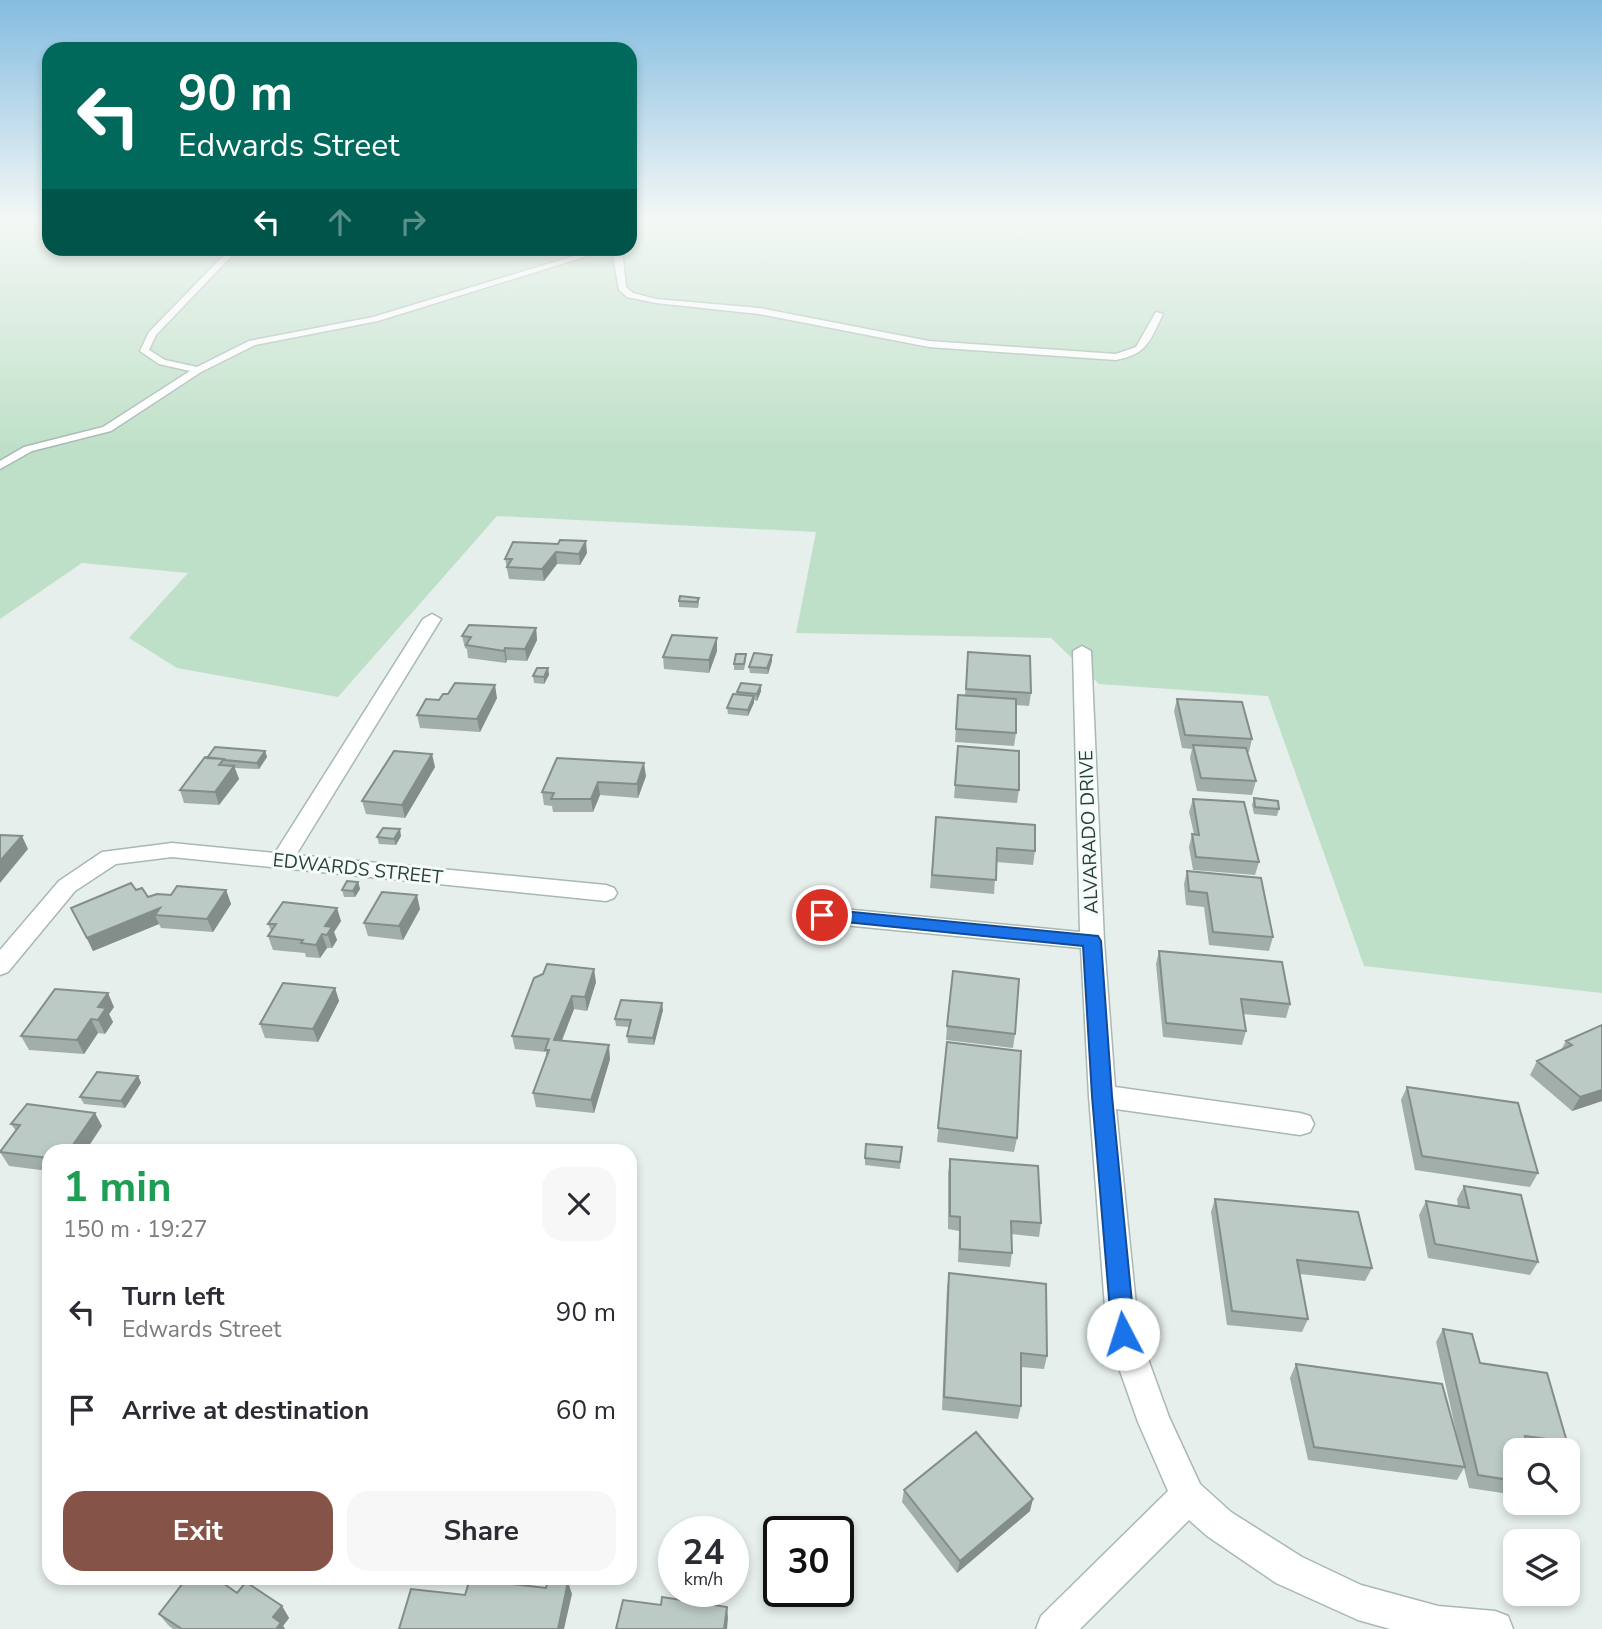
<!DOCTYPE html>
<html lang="en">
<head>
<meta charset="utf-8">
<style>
	body { margin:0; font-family:"Nunito Sans",sans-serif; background:#f7f7f7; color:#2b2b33; height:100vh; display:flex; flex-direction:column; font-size:26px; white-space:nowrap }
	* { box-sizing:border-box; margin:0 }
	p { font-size:23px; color:#7c7c81 }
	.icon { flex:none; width:38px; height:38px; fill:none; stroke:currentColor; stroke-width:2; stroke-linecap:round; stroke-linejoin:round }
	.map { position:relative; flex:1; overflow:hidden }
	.panel { position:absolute; left:42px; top:1144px; width:595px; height:441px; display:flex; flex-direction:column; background:#fff; border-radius:21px; box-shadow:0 4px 10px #0003 }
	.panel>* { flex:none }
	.top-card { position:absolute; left:42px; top:42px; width:595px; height:214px; border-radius:21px; box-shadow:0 4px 10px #0003; background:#00695c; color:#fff; overflow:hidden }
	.fabs { position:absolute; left:1503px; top:1438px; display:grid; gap:14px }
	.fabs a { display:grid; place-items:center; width:77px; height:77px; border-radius:14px; background:#fff; box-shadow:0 4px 10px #0003; font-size:35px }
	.speed { position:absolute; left:658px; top:1516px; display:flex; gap:14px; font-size:35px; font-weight:700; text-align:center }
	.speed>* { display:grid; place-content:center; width:91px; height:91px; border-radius:50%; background:#fff; box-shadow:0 4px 10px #0003; line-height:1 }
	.speed small { font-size:18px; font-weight:400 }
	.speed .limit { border:4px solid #111; border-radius:10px; background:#fff; color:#111 }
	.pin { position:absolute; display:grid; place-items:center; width:60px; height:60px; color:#fff; margin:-30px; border:4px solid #fff; border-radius:50%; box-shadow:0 2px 7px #0007 }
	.me { position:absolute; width:77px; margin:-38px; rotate:355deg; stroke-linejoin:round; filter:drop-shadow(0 0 5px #0008) }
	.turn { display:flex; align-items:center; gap:24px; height:147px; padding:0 21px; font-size:32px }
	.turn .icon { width:91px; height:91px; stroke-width:2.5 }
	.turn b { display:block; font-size:49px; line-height:60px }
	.lanes { display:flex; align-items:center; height:66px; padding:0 21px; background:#0003; justify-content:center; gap:35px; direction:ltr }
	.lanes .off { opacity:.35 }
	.round { display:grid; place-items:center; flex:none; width:74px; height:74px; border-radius:21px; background:#f7f7f7 }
	.headline { display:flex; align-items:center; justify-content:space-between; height:119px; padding:0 21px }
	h1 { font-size:42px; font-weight:700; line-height:52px; color:#1e9e55 }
	.cta { display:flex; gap:14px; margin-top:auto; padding:14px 21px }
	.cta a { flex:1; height:80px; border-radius:21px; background:#855347; color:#fff; font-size:28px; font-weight:700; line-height:80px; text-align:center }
	.cta a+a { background:#f7f7f7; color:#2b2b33 }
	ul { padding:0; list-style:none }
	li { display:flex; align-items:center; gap:21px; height:98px; padding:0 21px }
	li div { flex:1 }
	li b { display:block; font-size:26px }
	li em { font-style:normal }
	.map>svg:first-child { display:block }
</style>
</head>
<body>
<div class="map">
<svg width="1602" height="1629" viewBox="0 0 1602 1629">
	<rect width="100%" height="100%" fill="#e6efeb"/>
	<!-- green -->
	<path fill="#bfe0c8" d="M0,220H49V248H630V220H1602V993L1364,966L1268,696L1099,684L1051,638L796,633L816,532L497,516L338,697L177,668L129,638L188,573L82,563L0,619Z"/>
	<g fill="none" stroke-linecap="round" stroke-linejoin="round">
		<defs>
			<path id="lane" d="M231,248H239L156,335L149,350L165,360L197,367L249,341L373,317L597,249L619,251L623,258L626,287L633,293L656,299L759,308L929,341L1116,354L1136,347L1156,312L1163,314C1150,340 1148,354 1116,360L929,347L759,314L656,303L627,297L619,290L613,255L597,253L378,321L255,345L201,372L111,431L32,451L0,469V461L24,447L103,427L190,371L159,364L140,351L149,332Z"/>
			<path id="street" d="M432,614L441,619L296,855L606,885L614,888L617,893L614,898L606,901L172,857L116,864L75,891L8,972L0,975V950L59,881L102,852L172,843L275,853L423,619Z
				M1082,646L1091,651L1104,941L1115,1087L1300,1113L1310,1116L1314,1124L1310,1132L1300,1135L1116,1109L1139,1334L1169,1417L1200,1484L1231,1512L1302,1557L1361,1585L1438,1606L1495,1611L1508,1616L1513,1629H1390L1358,1620L1276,1583L1207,1536L1189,1520L1080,1629H1036L1041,1616L1168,1491L1138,1422L1107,1334L1089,1096L1081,948L823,923L815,921L812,915L815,909L823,907L1080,932L1073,651Z"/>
		</defs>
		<!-- lane casing -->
		<use href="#lane" stroke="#a8b8b2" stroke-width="3"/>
		<!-- street casing -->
		<use href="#street" stroke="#a8b8b2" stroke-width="3"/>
		<!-- lane -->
		<use href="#lane" fill="#fff" fill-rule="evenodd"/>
		<!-- street -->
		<use href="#street" fill="#fff" fill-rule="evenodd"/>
	</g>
	<!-- wall -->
	<path fill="#a1aea9" d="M513,542L587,553L580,565L557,564L544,581L509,579L505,559Z
		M699,598V604L698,608L679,607V601Z
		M536,628L537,640L527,661L507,660L506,663L468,658L467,649L465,648L462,636Z
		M717,638V651L709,673L664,669L663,657Z
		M968,652L1031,693L1029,706L1016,705V733L1014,746L955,742L958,695L965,696Z
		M772,655V661L768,674L750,673L749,667Z
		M746,660L744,670H734V664Z
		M548,668L549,675L544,684L534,683L533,676Z
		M761,691L757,701L754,700L748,716L728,714L727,708L737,695V692Z
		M497,698L480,732L420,728L417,715L439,700Z
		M1177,699L1252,739L1249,752H1247L1256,781L1252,795L1197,791L1190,758L1192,749L1182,748L1174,711Z
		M958,746L1019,790L1017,803L954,798Z
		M265,751L267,757L259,769L235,768L239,779L219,805L184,803L180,790L205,757Z
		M557,758L646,776L638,798L600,795L593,812H553L552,806L544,805L542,792Z
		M435,767L405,818L366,814L362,801Z
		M1254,798L1279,809L1277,816L1254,814L1252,805Z
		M1193,799L1259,862L1255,875L1193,870L1189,847L1192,834H1194L1189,812Z
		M936,817L1035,851L1033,865L996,862L994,894L930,888Z
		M401,836L396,845L379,844L377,837Z
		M1187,871L1273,937L1269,951L1209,945L1204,907L1186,905L1184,884Z
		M358,882L360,889L355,897H344L342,890Z
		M136,890L148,897L226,890L231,904L213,932L161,928L159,924L93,951L71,908Z
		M420,909L403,940L368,936L364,923Z
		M341,921L334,932L337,940L332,948H327L320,958L306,957L305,953L273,950L268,936L271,931L268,924Z
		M1159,951L1290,1004L1286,1018L1243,1014L1246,1031L1242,1045L1163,1037L1156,964Z
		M534,978L596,982L587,1011L574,1009L562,1041L610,1059L594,1113L536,1107L533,1093L546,1056V1052L515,1049L512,1036Z
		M335,988L339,1001L318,1042L265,1038L260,1024Z
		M114,1007L109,1014L113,1022L105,1034L98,1033L84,1054L29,1050L21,1036Z
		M663,1010L654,1045L628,1043L627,1036L629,1027L616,1026L615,1019Z
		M1602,1025V1101L1572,1111L1530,1075L1537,1061L1561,1050L1566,1041Z
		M947,1026L1015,1034L1013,1048L946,1040Z
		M947,1042L1017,1138L1014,1152L937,1142Z
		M138,1076L141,1083L125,1108L84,1104L80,1097Z
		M1407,1087L1538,1173L1530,1187L1415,1170L1401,1100Z
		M11,1124L102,1126L49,1152V1171L9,1166L0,1152L16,1131Z
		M902,1147L900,1169L865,1165V1158Z
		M950,1159L1041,1223L1039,1237L1012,1234V1253L1010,1267L958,1262L959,1231L948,1229V1173Z
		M1464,1186L1538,1262L1530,1275L1428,1258L1419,1215L1426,1201L1458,1207L1457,1199Z
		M1215,1199L1372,1268L1365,1281L1300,1274L1308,1319L1302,1332L1227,1325L1211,1212Z
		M949,1273L1047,1356L1044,1369L1021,1367V1406L1018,1419L942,1410L947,1287Z
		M1443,1329L1567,1442L1561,1451H1516V1495L1469,1488L1464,1468L1457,1480L1308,1460L1290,1378L1296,1364L1460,1449L1436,1342Z
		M904,1490L1030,1511L957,1573L902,1502Z
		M237,1593L282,1606L289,1618L283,1626L285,1629H173L168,1625L159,1614Z"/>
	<!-- shaded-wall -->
	<path fill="#838d89" d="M586,541L587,553L580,565L579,554Z
		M556,552L557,564L544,581L542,569Z
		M536,628L537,640L527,661L525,649Z
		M717,638V651L709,673V660Z
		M505,648L507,660L506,663L504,651Z
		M772,655V661L768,674L767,668Z
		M548,668L549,675L544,684V677Z
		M495,685L497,698L480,732L477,719Z
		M761,685V691L757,701V694Z
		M754,696V703L748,716V710Z
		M265,751L267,757L259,769L257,763Z
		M432,754L435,767L405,818L402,805Z
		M644,763L646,776L638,798L637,784Z
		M234,766L239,779L219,805L215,792Z
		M598,782L600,795L593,812L591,799Z
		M400,829L401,836L396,845L394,839Z
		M22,836L28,849L0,883V861Z
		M358,882L360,889L355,897L353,891Z
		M226,890L231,904L213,932L207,919Z
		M417,895L420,909L403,940L399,926Z
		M160,908L155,915L159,924L93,951L87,938Z
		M337,908L341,921L334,932L337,940L332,948L325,926Z
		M322,934L327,948L320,958L316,945Z
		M594,969L596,982L587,1011L585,997Z
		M335,988L339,1001L318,1042L313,1029Z
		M108,993L114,1007L109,1014L113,1022L105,1034L98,1020V1007Z
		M572,996L574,1009L556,1054L554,1040Z
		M662,1003L663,1010L654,1045L653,1038Z
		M91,1019L98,1033L84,1054L77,1040Z
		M609,1045L610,1059L594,1113L591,1100Z
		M138,1076L141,1083L125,1108L121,1101Z
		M1602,1090V1101L1572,1111L1580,1097Z
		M95,1113L102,1126L85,1152H68Z
		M1033,1499L1030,1511L957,1573L960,1561Z
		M568,1582L572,1594L564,1629H558Z
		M282,1606L289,1618L283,1626L285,1629H276L273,1617Z
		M727,1607L728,1618L727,1629H724Z"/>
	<!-- building -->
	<path fill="#bbcac4" stroke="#838d89" stroke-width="2" d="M560,540L586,541L579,554L556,552L542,569L507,567L512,559H505L513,542L558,544Z
		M680,596L699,598L697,602L679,601Z
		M469,625L536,628L525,649L505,648L504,651L466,645L471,637L462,636Z
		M672,635L717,638L709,660L663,657Z
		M968,652L1030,656L1031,693L966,689Z
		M754,653L772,655L767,668L749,667Z
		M736,654H746L744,664H734Z
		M537,668H548L544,677L533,676Z
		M455,683L495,685L477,719L417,715L426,699L439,700L443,694H448Z
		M741,683L761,685L757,694L737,692Z
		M733,694L754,696L748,710L727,708Z
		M958,695L1016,699V733L956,729Z
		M1177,699L1242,702L1252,739L1185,735Z
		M1193,745L1246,748L1256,781L1201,778Z
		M958,746L1019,751V790L955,785Z
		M215,747L265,751L257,763L225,760L224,759L207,758Z
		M394,751L432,754L402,805L362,801Z
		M205,757L224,759L219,765L234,766L215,792L180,790Z
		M557,758L644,763L637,784L598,782L591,799H551L554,793L542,792Z
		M1254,798L1278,801L1279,809L1255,807Z
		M1193,799L1244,802L1259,862L1196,857L1192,834L1199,835Z
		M936,817L1035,825V851L997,848L996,880L932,875Z
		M383,828L400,829L394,839L377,837Z
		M0,835L22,836L0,861Z
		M1187,871L1261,878L1273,937L1213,932L1207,893L1189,891Z
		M347,881L358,882L353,891L342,890Z
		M131,883L136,890L142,888L148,897L157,894L171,895L177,886L226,890L207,919L155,915L160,908L87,938L71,908Z
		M382,892L417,895L399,926L364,923Z
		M283,902L337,908L325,926L332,927L327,935L322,934L316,945L301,943L303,940L268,936L276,924H268Z
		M1159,951L1282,962L1290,1004L1241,999L1246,1031L1166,1023Z
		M547,964L594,969L585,997L572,996L554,1040L609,1045L591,1100L533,1093L549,1050H545L549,1039L512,1036L534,978L543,974Z
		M953,971L1019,979L1015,1034L947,1026Z
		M283,983L335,988L313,1029L260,1024Z
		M55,989L108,993L98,1007L106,1008L98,1020L91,1019L77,1040L21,1036Z
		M621,1000L662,1003L653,1038L627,1036L631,1020L615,1019Z
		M1602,1025V1090L1580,1097L1537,1061L1572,1045L1566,1041Z
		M947,1042L1021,1051L1017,1138L938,1128Z
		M97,1072L138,1076L121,1101L80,1097Z
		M1407,1087L1518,1103L1538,1173L1422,1156Z
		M27,1104L95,1113L68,1152H49V1158L0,1152L20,1125L11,1124Z
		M866,1144L902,1147L900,1162L865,1158Z
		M950,1159L1038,1166L1041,1223L1011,1221L1012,1253L960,1249V1217L950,1216Z
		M1464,1186L1521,1195L1538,1262L1435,1244L1426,1201L1469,1208Z
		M1215,1199L1358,1212L1372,1268L1297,1260L1308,1319L1232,1311Z
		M949,1273L1046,1284L1047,1356L1021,1353V1406L944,1397Z
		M1443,1329L1472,1334L1480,1363L1547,1373L1567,1442L1525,1436L1529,1451H1516V1481L1478,1475Z
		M1296,1364L1442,1384L1465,1467L1314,1447Z
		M976,1432L1033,1499L960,1561L904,1490Z
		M187,1578H216L237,1593L246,1582L282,1606L273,1617L281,1623L276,1629H182L159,1614Z
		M470,1579L546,1588L548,1580L568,1582L558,1629H399L411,1589L465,1595Z
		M662,1597L727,1607L724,1629H616L623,1600L661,1605Z"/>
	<!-- sky -->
	<linearGradient id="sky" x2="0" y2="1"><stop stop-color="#84bce0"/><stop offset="0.49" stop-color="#f4f8f6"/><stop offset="1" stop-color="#f4f8f6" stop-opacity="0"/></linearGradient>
	<rect width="1602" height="448" fill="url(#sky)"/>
	<!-- route -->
	<path fill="#1a73e8" stroke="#114b97" stroke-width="2" d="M822,909L1098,936L1101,941L1112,1096L1135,1334L1132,1341L1123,1345L1115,1341L1112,1334L1092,1096L1083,946L816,919L814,915Z"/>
	<g text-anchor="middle" stroke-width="6" stroke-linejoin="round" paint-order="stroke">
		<!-- street labels -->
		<g font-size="19" fill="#24423a" stroke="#f7fbf9">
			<text transform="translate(1088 832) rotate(-92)" y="7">ALVARADO DRIVE</text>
			<text transform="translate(358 868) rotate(6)" y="7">EDWARDS STREET</text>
		</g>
	</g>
</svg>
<div class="fabs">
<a><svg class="icon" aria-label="search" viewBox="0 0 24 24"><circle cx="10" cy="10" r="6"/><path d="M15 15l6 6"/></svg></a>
<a><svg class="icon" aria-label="layers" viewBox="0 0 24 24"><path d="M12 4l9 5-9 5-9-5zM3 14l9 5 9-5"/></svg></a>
</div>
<div class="speed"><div>24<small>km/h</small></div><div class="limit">30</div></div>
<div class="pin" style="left:822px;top:915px;background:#d93025"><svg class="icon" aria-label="arrive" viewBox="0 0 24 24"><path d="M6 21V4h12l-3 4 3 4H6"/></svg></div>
<svg class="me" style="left:1123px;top:1334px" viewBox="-20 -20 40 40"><circle r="19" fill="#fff"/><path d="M0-13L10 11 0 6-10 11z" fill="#1a73e8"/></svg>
<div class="top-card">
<div class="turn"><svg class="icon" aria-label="left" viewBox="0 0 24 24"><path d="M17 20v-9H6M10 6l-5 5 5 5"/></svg><div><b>90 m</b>Edwards Street</div></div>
<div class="lanes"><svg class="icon" aria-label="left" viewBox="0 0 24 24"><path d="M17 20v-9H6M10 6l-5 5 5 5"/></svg><svg class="icon off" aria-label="ahead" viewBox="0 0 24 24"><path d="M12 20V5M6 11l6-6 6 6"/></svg><svg class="icon off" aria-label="right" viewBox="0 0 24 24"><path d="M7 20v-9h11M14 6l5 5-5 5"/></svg></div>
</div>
<section class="panel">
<div class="headline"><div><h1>1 min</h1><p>150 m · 19:27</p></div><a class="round"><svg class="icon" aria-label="close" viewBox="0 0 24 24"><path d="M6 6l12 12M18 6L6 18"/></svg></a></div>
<ul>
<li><svg class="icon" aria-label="left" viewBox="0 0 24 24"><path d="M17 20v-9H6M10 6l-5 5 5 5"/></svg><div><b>Turn left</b><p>Edwards Street</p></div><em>90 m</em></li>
<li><svg class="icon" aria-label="arrive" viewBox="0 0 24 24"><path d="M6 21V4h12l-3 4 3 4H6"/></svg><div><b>Arrive at destination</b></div><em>60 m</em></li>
</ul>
<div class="cta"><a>Exit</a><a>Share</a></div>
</section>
</div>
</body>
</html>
